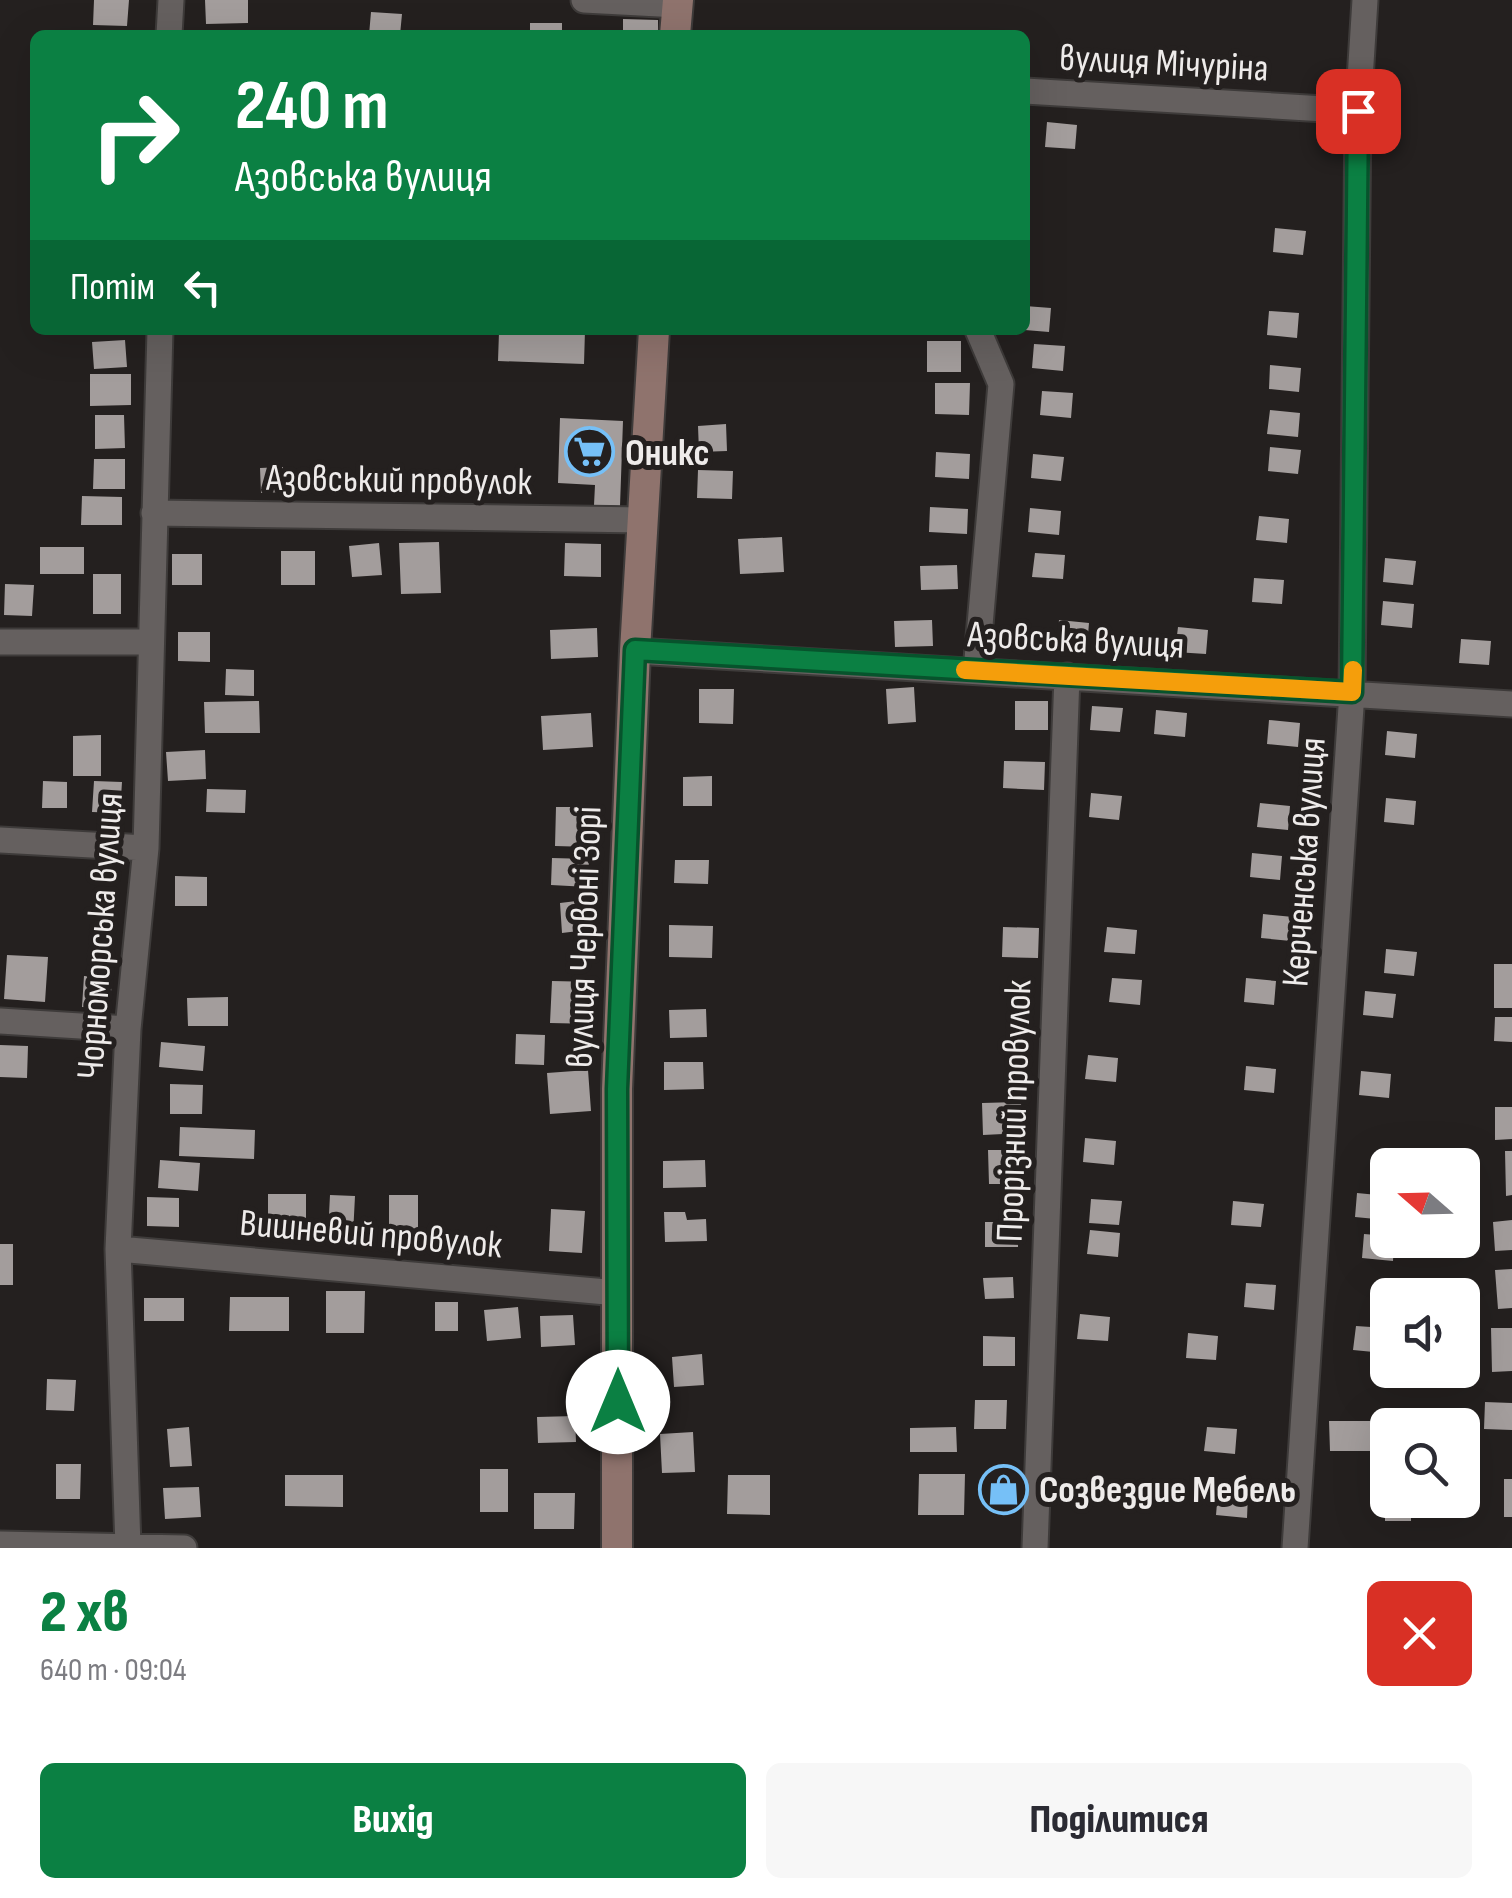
<!DOCTYPE html>
<html lang="uk">
<head>
<meta charset="utf-8">
<style>
	body { margin:0; font-family:"Sofia Sans Condensed",sans-serif; background:#f7f7f7; color:#2b2b33; height:100vh; display:flex; flex-direction:column; font-size:38px; white-space:nowrap }
	* { box-sizing:border-box; margin:0 }
	p { font-size:32px; color:#7c7c81 }
	.icon { flex:none; width:55px; height:55px; fill:none; stroke:currentColor; stroke-width:2; stroke-linecap:round; stroke-linejoin:round }
	.map { position:relative; height:1548px; overflow:hidden }
	.details { display:flex; flex-direction:column; background:#fff; flex:1 }
	.details>* { flex:none }
	.hud { position:absolute; left:30px; top:30px; width:1000px; height:305px; border-radius:15px; box-shadow:0 10px 40px #0002; background:#0b8043; color:#fff; overflow:hidden }
	.needle { width:65px; rotate:290deg }
	.fabs { position:absolute; left:1370px; top:1148px; display:grid; gap:20px }
	.fabs a { display:grid; place-items:center; width:110px; height:110px; border-radius:15px; background:#fff; box-shadow:0 10px 40px #0002; font-size:50px }
	.pin { position:absolute; display:grid; place-items:center; width:85px; height:85px; color:#fff; margin:-42px; border-radius:20px; box-shadow:0 5px 15px #0006 }
	.me { position:absolute; width:110px; margin:-55px; rotate:0deg; stroke-linejoin:round; filter:drop-shadow(0 0 8px #0008) }
	.turn { display:flex; align-items:center; gap:35px; height:210px; padding:0 40px; font-size:45px }
	.turn .icon { width:130px; height:130px; stroke-width:2.5 }
	.turn b { display:block; font-size:70px; line-height:85px }
	.then { display:flex; align-items:center; height:95px; padding:0 40px; background:#0003; gap:20px; font-size:38px }
	.round { display:grid; place-items:center; flex:none; width:105px; height:105px; border-radius:15px; background:#f7f7f7 }
	.headline { display:flex; align-items:center; justify-content:space-between; height:170px; padding:0 40px }
	h1 { font-size:60px; font-weight:800; line-height:75px; color:#0b8043 }
	.action { display:flex; gap:20px; margin-top:auto; padding:20px 40px }
	.action a { flex:1; height:115px; border-radius:15px; background:#0b8043; color:#fff; font-size:40px; font-weight:800; line-height:115px; text-align:center }
	.action a+a { background:#f7f7f7; color:#2b2b33 }
	.map>svg:first-child { display:block }
</style>
</head>
<body>
<div class="map">
<svg width="1512" height="1548" viewBox="0 0 1512 1548">
	<rect width="100%" height="100%" fill="#24201f"/>
	<!-- building -->
	<path fill="#a39d9c" d="M94,0H129L127,26L93,25Z
		M205,0H248V23L206,24Z
		M371,12L402,14L400,35H369Z
		M623,19L658,20V35H623Z
		M530,23H562V35H530Z
		M1047,122L1077,125L1075,149L1045,147Z
		M1275,228L1306,231L1303,255L1273,252Z
		M1025,306L1051,308L1049,332L1025,330Z
		M1269,311L1299,313L1297,338L1267,335Z
		M540,330H585L584,364L498,361L499,332L540,333Z
		M125,340L127,367L94,369L92,342Z
		M927,341H961V372H927Z
		M1034,344L1065,346L1063,371L1032,368Z
		M1270,365L1301,368L1299,392L1269,389Z
		M90,374H131V405L90,406Z
		M935,383H970L969,415L935,414Z
		M1042,391L1073,393L1071,418L1040,415Z
		M1270,410L1300,413L1298,437L1267,434Z
		M95,415H124L125,448L95,449Z
		M560,418L623,421L620,506L594,505L595,485L558,483Z
		M726,424L727,451L699,452L698,426Z
		M1270,447L1301,450L1298,474L1268,471Z
		M936,452L970,454L969,479L935,477Z
		M1033,454L1064,457L1061,481L1031,478Z
		M94,459H125V489H93Z
		M283,467L284,492L261,493L260,468Z
		M698,470L733,471L732,499L697,498Z
		M82,496L122,497V525H81Z
		M930,507L968,509L967,534L929,532Z
		M1030,508L1061,511L1059,535L1028,532Z
		M1259,516L1289,519L1287,543L1256,540Z
		M782,537L784,572L740,574L738,539Z
		M439,542L441,593L401,594L399,543Z
		M379,543L382,575L352,577L349,546Z
		M565,543L601,544V577L564,576Z
		M40,547H84V574H40Z
		M281,551H315V585H281Z
		M1035,553L1065,555L1063,579L1032,577Z
		M172,554H202V585H172Z
		M1385,558L1416,561L1413,585L1383,582Z
		M957,565L958,589L921,590L920,566Z
		M93,574H121V614H93Z
		M1254,578L1284,580L1282,604L1252,602Z
		M5,584L34,585L32,616L4,615Z
		M1383,601L1414,604L1412,628L1381,625Z
		M932,620L933,646L895,647L894,621Z
		M1059,620L1089,623L1087,647L1057,644Z
		M1178,627L1208,630L1206,654L1175,652Z
		M597,628L598,657L551,659L550,630Z
		M178,632H210V662L178,661Z
		M1461,639L1491,641L1489,665L1459,663Z
		M226,669L254,670V696L225,695Z
		M914,687L916,722L888,724L886,689Z
		M699,689H734L733,724L699,723Z
		M259,701L260,733H205L204,702Z
		M1015,701H1048V730H1015Z
		M1092,706L1123,708L1120,732L1090,730Z
		M1156,710L1187,713L1185,737L1154,734Z
		M591,713L593,747L543,750L541,716Z
		M1269,720L1300,723L1298,747L1267,744Z
		M1387,731L1417,734L1415,758L1385,755Z
		M101,735V776H73V736Z
		M205,750L206,779L168,781L166,752Z
		M1004,761L1045,762L1044,790L1003,788Z
		M712,776V806H683V777Z
		M43,781L67,782V808H42Z
		M94,781L122,782L120,813L92,812Z
		M207,789L246,790L245,813L206,812Z
		M1091,793L1122,796L1119,820L1089,817Z
		M1386,798L1416,801L1414,825L1384,822Z
		M1260,803L1290,806L1288,830L1257,827Z
		M556,807H591L590,847L555,846Z
		M1252,853L1282,856L1280,880L1250,877Z
		M552,858L589,859L588,887L551,885Z
		M675,860H709L708,884L674,883Z
		M175,876L207,877V906H175Z
		M593,899L595,929L562,933L560,903Z
		M1263,914L1293,917L1291,941L1261,938Z
		M669,925L713,926L712,958L669,957Z
		M1003,927L1039,928L1038,958L1002,957Z
		M1107,927L1137,930L1135,954L1104,952Z
		M1386,949L1417,952L1414,976L1384,973Z
		M7,955L48,957L45,1002L4,999Z
		M1494,964H1512V1008H1494Z
		M84,976L112,978L110,1009L82,1007Z
		M1112,978L1142,980L1140,1005L1109,1002Z
		M1246,978L1276,981L1274,1005L1244,1002Z
		M552,981L596,982L595,1024L550,1023Z
		M1365,991L1396,994L1393,1018L1363,1015Z
		M228,997V1026H188L187,998Z
		M706,1009L707,1037L670,1038L669,1010Z
		M1495,1017H1512V1042L1494,1041Z
		M516,1034L545,1035L544,1065L515,1064Z
		M161,1042L205,1046L203,1071L159,1067Z
		M0,1045L28,1046L27,1078L0,1077Z
		M1088,1055L1118,1058L1116,1082L1085,1079Z
		M664,1062H703L704,1089L664,1090Z
		M1246,1066L1276,1069L1274,1093L1244,1090Z
		M588,1070L591,1111L550,1114L547,1073Z
		M1361,1071L1391,1074L1389,1098L1359,1095Z
		M170,1084L203,1085L202,1114H170Z
		M1021,1102L1022,1133L983,1135L982,1103Z
		M1495,1107H1512V1139L1495,1140Z
		M180,1127L255,1130L254,1159L179,1156Z
		M1085,1138L1116,1141L1114,1165L1083,1162Z
		M988,1150H1025L1026,1184H989Z
		M1505,1151H1512V1195L1506,1196Z
		M160,1160L200,1163L198,1191L158,1188Z
		M705,1160L706,1187L663,1188V1161Z
		M1357,1193L1388,1196L1386,1220L1355,1217Z
		M268,1194H306V1233H268Z
		M330,1195L355,1196L353,1235L328,1234Z
		M389,1195H418V1236H389Z
		M147,1197L179,1198V1227L147,1226Z
		M1091,1199L1122,1201L1119,1225L1089,1223Z
		M1233,1201L1264,1204L1261,1227L1231,1225Z
		M551,1209L585,1211L582,1253L549,1251Z
		M664,1212H685L687,1220L706,1219L707,1241L665,1242Z
		M1512,1220V1250L1495,1251L1493,1222Z
		M985,1222H1018V1247H985Z
		M1090,1230L1120,1233L1118,1257L1087,1254Z
		M1364,1234L1388,1236V1240H1394L1393,1261L1362,1258Z
		M0,1244H13V1285H0Z
		M1512,1269V1308L1498,1309L1495,1270Z
		M1013,1277L1014,1298L985,1299L983,1278Z
		M1246,1283L1276,1285L1274,1310L1244,1307Z
		M326,1291H365L364,1333H326Z
		M230,1297H289V1331H229Z
		M144,1298H184V1321H144Z
		M435,1302H458V1331H435Z
		M518,1307L521,1338L487,1341L484,1310Z
		M1080,1314L1110,1317L1108,1341L1077,1339Z
		M573,1315L575,1345L541,1347L540,1316Z
		M1356,1326L1386,1328L1384,1353L1353,1350Z
		M1491,1328H1512V1371L1492,1372Z
		M1188,1333L1218,1336L1216,1360L1186,1358Z
		M983,1336L1015,1337V1366H983Z
		M702,1354L704,1385L674,1387L672,1357Z
		M47,1379L76,1380L74,1411L46,1410Z
		M975,1400H1007L1006,1429H974Z
		M1485,1402L1512,1403V1430L1484,1429Z
		M575,1416L576,1442L538,1443L537,1417Z
		M1329,1421H1382L1381,1451H1330Z
		M189,1427L192,1466L170,1467L167,1429Z
		M956,1427L957,1452H910V1428Z
		M1207,1427L1237,1429L1235,1454L1204,1451Z
		M693,1432L695,1472L662,1473L660,1434Z
		M56,1464H81L80,1499H56Z
		M480,1469H508V1512H480Z
		M919,1474H965L964,1515H918Z
		M285,1475H343V1507L285,1506Z
		M728,1475H770V1515L727,1514Z
		M990,1475L1021,1478L1018,1502L988,1499Z
		M1504,1479H1512V1517H1504Z
		M1462,1480H1467L1466,1517H1436V1500H1462Z
		M1126,1481L1156,1483L1154,1508L1123,1505Z
		M199,1487L201,1517L165,1519L163,1488Z
		M1218,1491L1248,1494L1247,1518L1216,1515Z
		M534,1493H575L574,1529H534Z
		M1385,1500H1411V1521H1385Z"/>
	<g fill="none" stroke-linecap="round" stroke-linejoin="round">
		<defs>
			<path id="street" d="M584,0L678,5
				M169,35L171,0
				M1025,91L1358,111
				M154,513L643,520
				M0,642H151
				M635,651L1512,704
				M976,671L1001,384L978,330
				M0,840L146,848
				M0,1021L128,1029
				M118,1249L618,1293
				M0,1544L184,1548
				M128,1547L118,1249L128,1029L146,848L160,330
				M1035,1548L1067,676
				M1295,1548L1352,692L1358,111L1365,0"/>
			<path id="secondary" d="M675,35L678,0
				M617,1548V1089L635,651L654,330"/>
		</defs>
		<!-- street casing -->
		<use href="#street" stroke="#3e3b3a" stroke-width="29"/>
		<!-- secondary casing -->
		<use href="#secondary" stroke="#3e3b3a" stroke-width="34"/>
		<!-- street -->
		<use href="#street" stroke="#65605f" stroke-width="25"/>
		<!-- secondary -->
		<use href="#secondary" stroke="#8f736d" stroke-width="30"/>
	</g>
	<g fill="none" stroke-linecap="round" stroke-linejoin="round">
		<defs>
			<path id="route" d="M618,1402L617,1089L635,650L1352,692L1358,111"/>
		</defs>
		<!-- route casing -->
		<use href="#route" stroke="#07532c" stroke-width="25"/>
		<!-- route -->
		<use href="#route" stroke="#0b8043" stroke-width="18"/>
		<!-- slow -->
		<path stroke="#f59e0b" stroke-width="18" d="M965,670L1352,692L1353,670"/>
	</g>
	<!-- icons -->
	<defs>
		<symbol id="supermarket-ring" viewBox="-11 -11 22 22"><circle r="9.5" fill="#24201f" stroke="#76c0f7" stroke-width="1.5"/><path d="M-6-5.5h2.5l.6 2H6L4.5 2H-2.5L-4.4-4H-6ZM-1.5 3.2a1.3 1.3 0 1 0 .1 0ZM3 3.2a1.3 1.3 0 1 0 .1 0Z" fill="#76c0f7"/></symbol>
		<symbol id="shop-ring" viewBox="-11 -11 22 22"><circle r="9.5" fill="#24201f" stroke="#76c0f7" stroke-width="1.5"/><path d="M-5-2.5h2.3a2.7 3.5 0 0 1 5.4 0H5L5.5 6h-11ZM-1.5-2.5h3a1.5 2.3 0 0 0-3 0Z" fill="#76c0f7"/></symbol>
	</defs>
	<g fill-rule="evenodd">
		<use href="#supermarket-ring" x="562" y="424" width="55" height="55"/>
		<use href="#shop-ring" x="976" y="1462" width="55" height="55"/>
	</g>
	<g text-anchor="middle" stroke-width="10" stroke-linejoin="round" paint-order="stroke">
		<!-- street labels -->
		<g font-size="38" fill="#eeebea" stroke="#24201f">
			<text transform="translate(1164 62) rotate(3)" y="13">вулиця Мічуріна</text>
			<text transform="translate(399 479) rotate(1)" y="13">Азовський провулок</text>
			<text transform="translate(1076 639) rotate(3)" y="13">Азовська вулиця</text>
			<text transform="translate(1303 862) rotate(-86)" y="13">Керченська вулиця</text>
			<text transform="translate(99 936) rotate(-86)" y="13">Чорноморська вулиця</text>
			<text transform="translate(583 937) rotate(-88)" y="13">вулиця Червоні Зорі</text>
			<text transform="translate(1013 1111) rotate(-88)" y="13">Прорізний провулок</text>
			<text transform="translate(371 1233) rotate(5)" y="13">Вишневий провулок</text>
		</g>
		<!-- poi labels -->
		<g font-size="38" font-weight="bold" fill="#eeebea" stroke="#24201f" text-anchor="start">
			<text x="625" y="465">Оникс</text>
			<text x="1039" y="1502">Созвездие Мебель</text>
		</g>
	</g>
</svg>
<div class="fabs">
<a><svg class="needle" viewBox="-14 -14 28 28"><path d="M0-13l5 13h-10z" fill="#e53935"/><path d="M0 13l5-13h-10z" fill="#7c7c81"/></svg></a>
<a><svg class="icon" aria-label="sound" viewBox="0 0 24 24"><path d="M4 9h4l5-4v14l-5-4H4zM17 9q2 3 0 6"/></svg></a>
<a><svg class="icon" aria-label="search" viewBox="0 0 24 24"><circle cx="10" cy="10" r="6"/><path d="M15 15l6 6"/></svg></a>
</div>
<div class="pin" style="left:1358px;top:111px;background:#d93025"><svg class="icon" aria-label="arrive" viewBox="0 0 24 24"><path d="M6 21V4h12l-3 4 3 4H6"/></svg></div>
<svg class="me" style="left:618px;top:1402px" viewBox="-20 -20 40 40"><circle r="19" fill="#fff"/><path d="M0-13L10 11 0 6-10 11z" fill="#0b8043"/></svg>
<div class="hud">
<div class="turn"><svg class="icon" aria-label="right" viewBox="0 0 24 24"><path d="M7 20v-9h11M14 6l5 5-5 5"/></svg><div><b>240 m</b>Азовська вулиця</div></div>
<div class="then">Потім<svg class="icon" aria-label="left" viewBox="0 0 24 24"><path d="M17 20v-9H6M10 6l-5 5 5 5"/></svg></div>
</div>
</div>
<section class="details">
<div class="headline"><div><h1>2 хв</h1><p>640 m · 09:04</p></div><a class="round" style="background:#d93025;color:#fff"><svg class="icon" aria-label="close" viewBox="0 0 24 24"><path d="M6 6l12 12M18 6L6 18"/></svg></a></div>
<div class="action"><a>Вихід</a><a>Поділитися</a></div>
</section>
</body>
</html>
